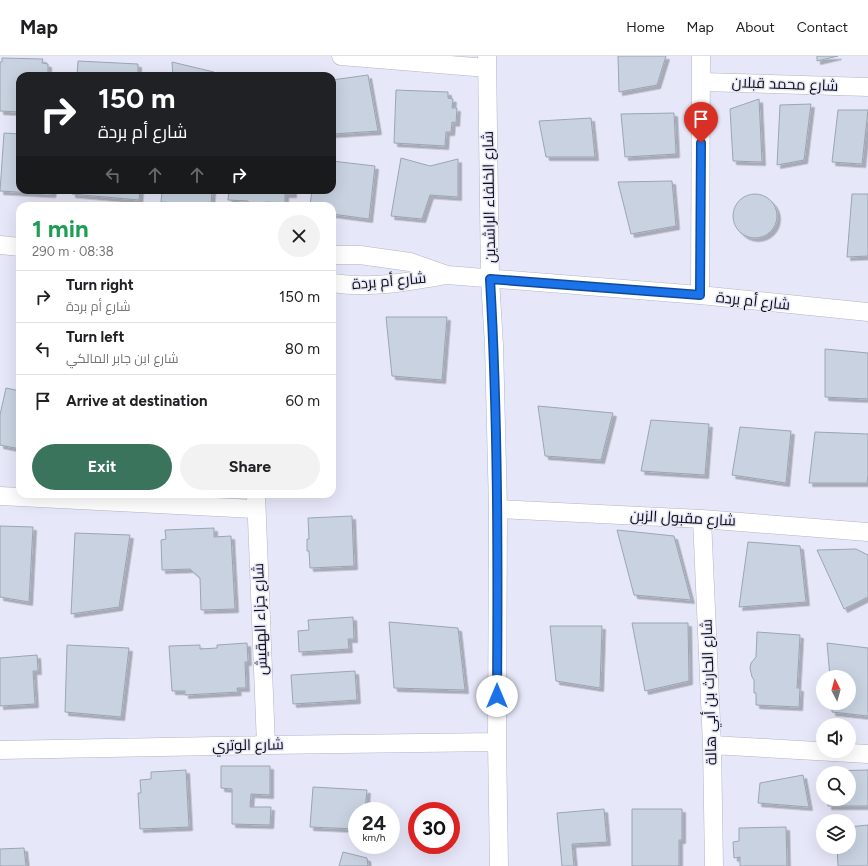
<!DOCTYPE html>
<html lang="en">
<head>
<meta charset="utf-8">
<style>
	body { margin:0; font-family:Figtree,Cairo,sans-serif; background:#f2f2f2; color:#202124; height:100vh; display:flex; flex-direction:column; font-size:15px; white-space:nowrap }
	* { box-sizing:border-box; margin:0 }
	p { font-size:13px; color:#757577 }
	.icon { flex:none; width:22px; height:22px; fill:none; stroke:currentColor; stroke-width:2; stroke-linecap:round; stroke-linejoin:round }
	.map { position:relative; flex:1; overflow:hidden }
	.sheet { position:absolute; left:16px; top:146px; width:320px; height:296px; display:flex; flex-direction:column; background:#fff; border-radius:12px; box-shadow:0 4px 16px #0002 }
	.sheet>* { flex:none }
	.top-card { position:absolute; left:16px; top:16px; width:320px; height:122px; border-radius:12px; box-shadow:0 4px 16px #0002; background:#202124; color:#fff; overflow:hidden }
	.needle { width:26px; rotate:354deg }
	.buttons { position:absolute; left:816px; top:614px; display:grid; gap:8px }
	.buttons a { display:grid; place-items:center; width:40px; height:40px; border-radius:50%; background:#fff; box-shadow:0 4px 16px #0002; font-size:20px }
	.speed { position:absolute; left:348px; top:746px; display:flex; gap:8px; font-size:20px; font-weight:700; text-align:center }
	.speed>* { display:grid; place-content:center; width:52px; height:52px; border-radius:50%; background:#fff; box-shadow:0 4px 16px #0002; line-height:1 }
	.speed small { font-size:10px; font-weight:400 }
	.speed .limit { border:6px solid #d22; background:#fff; color:#111 }
	.pin { position:absolute; display:grid; place-items:center; width:34px; height:34px; color:#fff; margin:-41px -17px; border-radius:50% 50% 50% 0; rotate:-45deg; box-shadow:0 0 4px #0007 }
	.pin .icon { rotate:45deg }
	.me { position:absolute; width:44px; margin:-22px; rotate:0deg; stroke-linejoin:round; filter:drop-shadow(0 0 3px #0008) }
	.turn { display:flex; align-items:center; gap:14px; height:84px; padding:0 16px; font-size:18px }
	.turn .icon { width:52px; height:52px; stroke-width:2.5 }
	.turn b { display:block; font-size:28px; line-height:34px }
	.lanes { display:flex; align-items:center; height:38px; padding:0 16px; background:#0003; justify-content:center; gap:20px; direction:ltr }
	.lanes .off { opacity:.35 }
	.round { display:grid; place-items:center; flex:none; width:42px; height:42px; border-radius:21px; background:#f2f2f2 }
	.head { display:flex; align-items:center; justify-content:space-between; height:68px; padding:0 16px }
	h1 { font-size:24px; font-weight:700; line-height:30px; color:#1e9e55 }
	.button { display:flex; gap:8px; margin-top:auto; padding:8px 16px }
	.button a { flex:1; height:46px; border-radius:24px; background:#3a745d; color:#fff; font-size:16px; font-weight:700; line-height:46px; text-align:center }
	.button a+a { background:#f2f2f2; color:#202124 }
	ul { padding:0; list-style:none }
	li { display:flex; align-items:center; gap:12px; height:52px; padding:0 16px; border-top:1px solid #e0e0e0 }
	li div { flex:1 }
	li b { display:block; font-size:15px }
	li em { font-style:normal }
	header { display:flex; align-items:center; gap:24px; box-sizing:border-box; height:56px; padding:0 20px; background:#fff; border-bottom:1px solid #e0e0e0 }
	header strong { font-size:19px }
	nav { display:flex; gap:22px; margin-inline-start:auto; font-size:14px }
	.map>svg:first-child { display:block }
</style>
</head>
<body>
<header>
<strong>Map</strong>
<nav><a>Home</a><a>Map</a><a>About</a><a>Contact</a></nav>
</header>
<div class="map">
<svg width="868" height="810" viewBox="0 0 868 810">
	<defs>
		<filter id="shadow"><feDropShadow dx="3.5" dy="3.5" stdDeviation="0" flood-color="#0004"/></filter>
	</defs>
	<rect width="100%" height="100%" fill="#e6e8f9"/>
	<!-- building -->
	<path fill="#c8d2e0" stroke="#9ba5b2" filter="url(#shadow)" d="M618,0H666L657,29L619,36Z
		M817,0H838L817,5Z
		M2,2L43,3L42,7L48,8V20H20V56L0,55V6H2Z
		M78,5L138,8V20H77Z
		M172,6L214,16L215,20H173Z
		M368,19L378,75L332,78V24Z
		M396,34L448,36V42L453,43L452,52H457L456,67L452,66L451,76H446L445,90L394,87Z
		M759,43L762,106L733,105L730,53Z
		M811,48L804,104L777,109L780,49Z
		M838,54H868L862,108L832,106Z
		M674,57L676,98L625,101L621,58Z
		M591,62L595,101H546L539,65Z
		M4,77L20,78V134H53L52,138L0,135Z
		M401,102L430,110L458,103V141L430,139L422,163L391,160Z
		M332,105L375,110L369,163L332,158V150H310L312,134H332Z
		M672,125L676,170L631,178L618,126Z
		M72,134H140L139,144L72,138Z
		M162,134H212L211,149L161,146Z
		M229,134H293V138H285V147L265,146L262,150H251L248,145L228,144Z
		M733 160a22 22 0 1 1 44 0a22 22 0 1 1-44 0Z
		M852,138H868V200L847,201Z
		M386,261H447L442,324L392,320Z
		M825,293L868,297V343L825,341Z
		M6,332L20,335V393L0,389V359Z
		M538,350L613,357L601,404L545,400Z
		M651,364L709,368L705,419L641,415Z
		M740,371L791,375L786,427L732,419Z
		M815,376L868,378V419L867,427H809Z
		M352,460L354,510L310,512L309,495H307V483H309L308,462Z
		M0,470L33,471L29,546L0,541Z
		M214,472V481L231,480L235,553L201,554L200,522L190,513L162,514L161,484L166,483L165,474Z
		M617,474L674,480L691,544L634,539Z
		M75,477L130,479L119,551L71,558Z
		M748,486L800,490L806,546L739,551Z
		M856,493L868,499V541L844,553L817,494Z
		M353,561L354,583H348L349,593L299,596L298,575L309,574L308,564Z
		M389,566L458,572L465,634L394,632Z
		M632,567H688L689,625L645,635Z
		M550,570H602L600,632L556,625Z
		M757,576L800,579L797,632H800L799,651L756,649V637H754V624L752,621L750,612L751,607L756,601Z
		M247,587L248,606H245L246,632H237L238,636L185,639V635H172L169,590L200,589V593L217,592V589Z
		M827,587L868,592V660L832,656V647H849V621H830Z
		M67,589L129,592L121,661L65,656Z
		M37,599L38,615H33L35,648L0,650V602Z
		M355,615L357,644L293,648L291,619Z
		M221,710H270V739L251,738L250,751H271L270,769L232,768V733L221,732Z
		M186,714L189,771L140,773L138,737H141L140,724L151,723V716Z
		M868,714V750H828V743H849V717H827V715Z
		M803,719L809,751L758,747L760,727Z
		M313,731L367,734L365,755H357V773L310,771Z
		M604,753L607,786L572,788L574,810H562L557,757Z
		M632,753H682V784H679V810H632Z
		M868,769V810H838L837,791H849V771Z
		M786,771L787,810H740V801L734,802L733,786L739,785V772Z
		M24,792L26,810H0V793Z
		M343,796L367,802L368,810H339Z"/>
	<g fill="none" stroke-linecap="round" stroke-linejoin="round">
		<defs>
			<path id="street" d="M341,0L487,12
				M487,0L490,223L494,289L498,453L497,686L499,810
				M702,26L868,31
				M0,189L20,191
				M332,199H360L410,206L447,219L700,239L868,256
				M332,227C370,233 408,226 446,219
				M700,239L701,0
				M256,438L266,689
				M0,440L255,453
				M498,453L702,463L868,476
				M702,463L712,689L714,810
				M712,689L868,698
				M0,694L266,689L497,686"/>
		</defs>
		<!-- street casing -->
		<use href="#street" stroke="#b2b4c4" stroke-width="19"/>
		<!-- street -->
		<use href="#street" stroke="#fff" stroke-width="18"/>
	</g>
	<g fill="none" stroke-linecap="round" stroke-linejoin="round">
		<defs>
			<path id="route" d="M497,640C498,501 498,362 490,223L700,239L701,87"/>
		</defs>
		<!-- route casing -->
		<use href="#route" stroke="#114b97" stroke-width="10"/>
		<!-- route -->
		<use href="#route" stroke="#1a73e8" stroke-width="7"/>
	</g>
	<g text-anchor="middle" stroke-width="3" stroke-linejoin="round" paint-order="stroke">
		<!-- street labels -->
		<g font-size="15" fill="#0d0d13" stroke="#e6e8f9">
			<text transform="translate(785 28) rotate(2)" y="5">شارع محمد قبلان</text>
			<text transform="translate(489 141) rotate(-91)" y="5">شارع الخلفاء الراشدين</text>
			<text transform="translate(389 225) rotate(-5)" y="5">شارع أم بردة</text>
			<text transform="translate(753 245) rotate(6)" y="5">شارع أم بردة</text>
			<text transform="translate(683 462) rotate(3)" y="5">شارع مقبول الزبن</text>
			<text transform="translate(260 563) rotate(-92)" y="5">شارع جزاء الهقيش</text>
			<text transform="translate(709 636) rotate(-92)" y="5">شارع الحارث بن أبي هالة</text>
			<text transform="translate(248 689) rotate(-1)" y="5">شارع الوتري</text>
		</g>
	</g>
</svg>
<div class="buttons">
<a><svg class="needle" viewBox="-14 -14 28 28"><path d="M0-13l5 13h-10z" fill="#e53935"/><path d="M0 13l5-13h-10z" fill="#757577"/></svg></a>
<a><svg class="icon" aria-label="sound" viewBox="0 0 24 24"><path d="M4 9h4l5-4v14l-5-4H4zM17 9q2 3 0 6"/></svg></a>
<a><svg class="icon" aria-label="search" viewBox="0 0 24 24"><circle cx="10" cy="10" r="6"/><path d="M15 15l6 6"/></svg></a>
<a><svg class="icon" aria-label="layers" viewBox="0 0 24 24"><path d="M12 4l9 5-9 5-9-5zM3 14l9 5 9-5"/></svg></a>
</div>
<div class="speed"><div>24<small>km/h</small></div><div class="limit">30</div></div>
<div class="pin" style="left:701px;top:87px;background:#d93025"><svg class="icon" aria-label="arrive" viewBox="0 0 24 24"><path d="M6 21V4h12l-3 4 3 4H6"/></svg></div>
<svg class="me" style="left:497px;top:640px" viewBox="-20 -20 40 40"><circle r="19" fill="#fff"/><path d="M0-13L10 11 0 6-10 11z" fill="#1a73e8"/></svg>
<div class="top-card">
<div class="turn"><svg class="icon" aria-label="right" viewBox="0 0 24 24"><path d="M7 20v-9h11M14 6l5 5-5 5"/></svg><div><b>150 m</b>شارع أم بردة</div></div>
<div class="lanes"><svg class="icon off" aria-label="left" viewBox="0 0 24 24"><path d="M17 20v-9H6M10 6l-5 5 5 5"/></svg><svg class="icon off" aria-label="ahead" viewBox="0 0 24 24"><path d="M12 20V5M6 11l6-6 6 6"/></svg><svg class="icon off" aria-label="ahead" viewBox="0 0 24 24"><path d="M12 20V5M6 11l6-6 6 6"/></svg><svg class="icon" aria-label="right" viewBox="0 0 24 24"><path d="M7 20v-9h11M14 6l5 5-5 5"/></svg></div>
</div>
<section class="sheet">
<div class="head"><div><h1>1 min</h1><p>290 m · 08:38</p></div><a class="round"><svg class="icon" aria-label="close" viewBox="0 0 24 24"><path d="M6 6l12 12M18 6L6 18"/></svg></a></div>
<ul>
<li><svg class="icon" aria-label="right" viewBox="0 0 24 24"><path d="M7 20v-9h11M14 6l5 5-5 5"/></svg><div><b>Turn right</b><p>شارع أم بردة</p></div><em>150 m</em></li>
<li><svg class="icon" aria-label="left" viewBox="0 0 24 24"><path d="M17 20v-9H6M10 6l-5 5 5 5"/></svg><div><b>Turn left</b><p>شارع ابن جابر المالكي</p></div><em>80 m</em></li>
<li><svg class="icon" aria-label="arrive" viewBox="0 0 24 24"><path d="M6 21V4h12l-3 4 3 4H6"/></svg><div><b>Arrive at destination</b></div><em>60 m</em></li>
</ul>
<div class="button"><a>Exit</a><a>Share</a></div>
</section>
</div>
</body>
</html>
